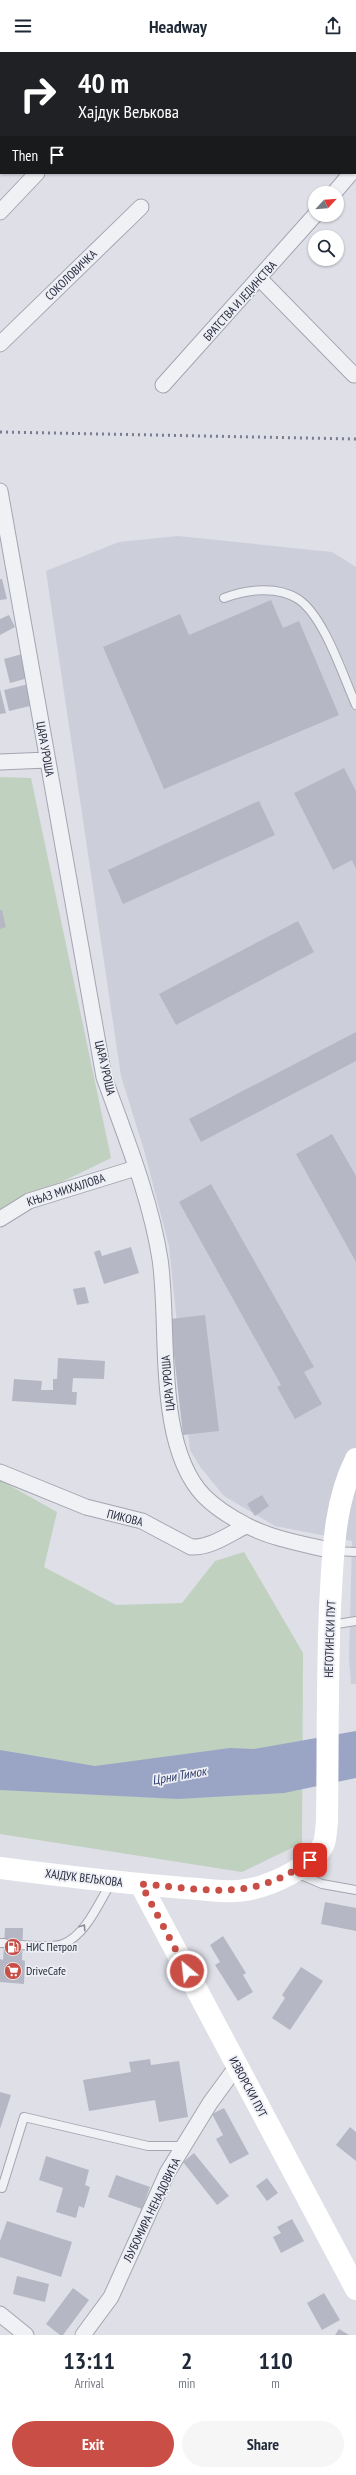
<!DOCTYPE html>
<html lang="en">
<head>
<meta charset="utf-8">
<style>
	body { margin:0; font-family:"PT Sans Narrow",sans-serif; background:#f6f6f7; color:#1f2937; height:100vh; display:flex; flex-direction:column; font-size:15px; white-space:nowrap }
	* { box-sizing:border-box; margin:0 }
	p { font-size:13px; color:#747a83 }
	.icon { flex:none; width:22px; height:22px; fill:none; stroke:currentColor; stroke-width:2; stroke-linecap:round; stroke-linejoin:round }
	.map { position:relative; height:2283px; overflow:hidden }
	.side { display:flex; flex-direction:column; background:#fff; flex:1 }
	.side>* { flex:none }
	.hud { position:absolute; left:0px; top:0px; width:356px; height:122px; box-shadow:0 1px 3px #0004; background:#202124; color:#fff; overflow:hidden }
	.needle { width:26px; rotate:64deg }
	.controls { position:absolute; left:308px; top:134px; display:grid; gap:8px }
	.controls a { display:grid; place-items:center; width:36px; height:36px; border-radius:50%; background:#fff; box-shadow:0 1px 3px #0004; font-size:20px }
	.pin { position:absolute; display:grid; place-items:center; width:34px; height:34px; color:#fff; margin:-17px; border-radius:8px; box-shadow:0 2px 6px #0006 }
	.me { position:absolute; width:44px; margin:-22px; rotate:332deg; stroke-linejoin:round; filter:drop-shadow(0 0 3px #0008) }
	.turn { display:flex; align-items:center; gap:14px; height:84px; padding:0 12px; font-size:18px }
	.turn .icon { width:52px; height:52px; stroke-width:2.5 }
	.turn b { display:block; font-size:28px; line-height:34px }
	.then { display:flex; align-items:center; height:38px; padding:0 12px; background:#0003; gap:8px; font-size:15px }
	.eta { display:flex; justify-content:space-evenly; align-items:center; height:68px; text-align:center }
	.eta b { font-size:24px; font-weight:700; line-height:28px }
	.cta { display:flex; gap:8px; margin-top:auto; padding:8px 12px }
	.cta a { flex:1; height:46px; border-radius:24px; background:#c94f46; color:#fff; font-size:16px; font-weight:700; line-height:46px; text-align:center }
	.cta a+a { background:#f6f6f7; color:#1f2937 }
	header { display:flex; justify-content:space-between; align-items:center; height:52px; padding:0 12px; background:#fff; font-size:18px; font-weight:700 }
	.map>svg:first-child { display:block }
</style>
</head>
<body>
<header><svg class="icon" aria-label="menu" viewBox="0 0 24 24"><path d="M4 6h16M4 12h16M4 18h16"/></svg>Headway<svg class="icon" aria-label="share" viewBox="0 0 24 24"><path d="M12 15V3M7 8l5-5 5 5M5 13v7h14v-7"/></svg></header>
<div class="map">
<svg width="356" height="2283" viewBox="0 0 356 2283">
	<rect width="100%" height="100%" fill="#dedfe7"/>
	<!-- built -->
	<path fill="#ccced9" d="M178,484L332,500L356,515V1632H351L349,1606L352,1489L275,1474L224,1444L201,1416L190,1398L169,1194L144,1098L121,1024L46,519L119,490Z"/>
	<!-- green -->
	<path fill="#c0d1bf" d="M0,725L31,726L111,1106L0,1160Z
		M0,1428L57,1460L44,1515L116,1553L182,1551L215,1509L244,1500L303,1601L302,1791L242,1820L0,1782Z"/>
	<!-- water -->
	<path fill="#9aa5c6" d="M356,1679V1726L284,1741L178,1747L0,1738V1698L95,1714L230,1696L254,1697Z"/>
	<!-- building -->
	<path fill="#b5b8c4" d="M0,527H2L7,547L0,548Z
		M271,548L283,576L299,569L339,663L164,737L103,595L180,562L189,583Z
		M9,563L15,575L0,583V567Z
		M22,602L28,626L10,631L4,607Z
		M29,632L34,653L9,659L4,638Z
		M0,637L6,661L0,662Z
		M344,716L356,739V817L352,808L333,818L294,741Z
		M259,749L275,783L123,852L108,818Z
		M0,858H2L6,875L0,877Z
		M298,869L314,900L176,973L159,942Z
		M356,980V1009L201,1090L189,1067Z
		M332,1082L356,1124V1210L296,1102Z
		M211,1132L314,1315L304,1320L322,1352L295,1367L277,1335L281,1333L179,1150Z
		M131,1195L139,1221L104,1232L94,1200L100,1198L102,1204Z
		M85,1235L89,1251L77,1253L73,1237Z
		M205,1263L219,1379L183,1383L170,1267Z
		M58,1306L105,1309L104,1327L73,1326L72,1340H77L76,1353L12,1349L14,1327L42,1329L41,1338H53V1327H57Z
		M262,1443L269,1454L255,1464L247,1452Z
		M325,1850L356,1856V1879L321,1872Z
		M5,1876H23L22,1908L25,1909L24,1932L0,1930V1907L3,1908Z
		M223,1884L246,1921L243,1923L253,1940L238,1949L215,1913L220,1910L210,1893Z
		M301,1915L323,1929L290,1978L272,1966L285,1946L282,1943Z
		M150,2007L151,2013L179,2009L188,2065L159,2070L155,2048L89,2059L83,2028L131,2020L129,2010Z
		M0,2040L11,2043L0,2077Z
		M224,2056L249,2102L230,2112L216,2087L223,2083L212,2062Z
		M350,2075L356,2080V2109L336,2093Z
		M194,2101L229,2144L217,2153L183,2110Z
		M46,2104L89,2118L85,2133L90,2135L84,2156L79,2154L76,2166L56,2160L63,2136L39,2128Z
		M116,2123L150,2135L142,2157L108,2145Z
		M267,2126L278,2141L267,2149L256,2134Z
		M292,2167L304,2189L281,2201L273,2185L281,2181L277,2175Z
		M7,2169L72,2190L61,2225L0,2205V2189Z
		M17,2224L49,2232L45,2250L13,2242Z
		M73,2236L89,2248L63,2283H60L46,2272Z
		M324,2241L340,2268L322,2278L307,2251Z
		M339,2277L349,2283H335Z"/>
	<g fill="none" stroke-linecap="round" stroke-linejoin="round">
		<defs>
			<path id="lane" d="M224,546C246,538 276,533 298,547C324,564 343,624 356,653
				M334,1499L356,1500
				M331,1573L356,1569
				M296,1821L322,1832L356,1838
				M0,1891H4
				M22,1893C35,1894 51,1896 63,1892C86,1883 99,1850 111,1831
				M2,2136L24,2065L148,2094H184"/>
			<path id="street" d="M334,141L351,121
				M0,160L37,121
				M260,227L354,323
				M0,292L141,155
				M163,333L315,163
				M0,439L104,1025C125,1084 150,1144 160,1207C170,1274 154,1392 204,1444C215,1455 232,1466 246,1473C272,1487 304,1492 333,1499
				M0,710L47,708
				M0,1167L29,1149L136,1116
				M0,1420L86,1455L142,1469L191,1495C211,1496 229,1482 246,1474
				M0,2262L26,2283
				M83,2283L111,2245L167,2121L210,2051L237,2014"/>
		</defs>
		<!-- lane casing -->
		<use href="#lane" stroke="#a4a5b1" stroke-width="10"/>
		<!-- street casing -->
		<use href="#street" stroke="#a4a5b1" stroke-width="17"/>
		<!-- lane -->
		<use href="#lane" stroke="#f0f1f5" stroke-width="8"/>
		<!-- street -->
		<use href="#street" stroke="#f0f1f5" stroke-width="15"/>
		<!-- secondary -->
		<path stroke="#fff" stroke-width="22" d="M58,0L60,1
			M355,111L356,112
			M0,1816C61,1824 123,1831 184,1836C206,1837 230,1842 251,1837C274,1832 314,1814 324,1791C326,1785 326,1777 327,1770C328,1699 327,1627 330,1555C333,1506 333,1452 356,1407
			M141,1833L356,2237"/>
		<!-- rail -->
		<path stroke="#787c90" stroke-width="3" stroke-dasharray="2 4" stroke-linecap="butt" d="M0,380L356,387"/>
	</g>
	<!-- one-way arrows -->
	<defs><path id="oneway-chevron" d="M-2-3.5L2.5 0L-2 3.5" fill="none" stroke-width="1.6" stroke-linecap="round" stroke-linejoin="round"/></defs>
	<use stroke="#8c8e99" href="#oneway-chevron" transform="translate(83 1875) rotate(-56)"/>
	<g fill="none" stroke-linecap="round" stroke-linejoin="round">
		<!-- route -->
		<path stroke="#c94f46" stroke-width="7" stroke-dasharray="0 12.6" d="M187,1919L141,1832C207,1837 252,1851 310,1808"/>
	</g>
	<!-- icons -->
	<defs>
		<symbol id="fuel-disc" viewBox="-11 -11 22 22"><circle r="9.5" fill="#c94f46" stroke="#edeff5"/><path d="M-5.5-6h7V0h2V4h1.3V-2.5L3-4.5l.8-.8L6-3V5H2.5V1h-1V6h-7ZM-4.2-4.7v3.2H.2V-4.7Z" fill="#fff"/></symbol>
		<symbol id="supermarket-disc" viewBox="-11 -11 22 22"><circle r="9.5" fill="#c94f46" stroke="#edeff5"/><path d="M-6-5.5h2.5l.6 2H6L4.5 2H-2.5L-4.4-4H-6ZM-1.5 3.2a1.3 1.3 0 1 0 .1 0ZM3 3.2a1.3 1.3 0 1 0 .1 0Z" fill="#fff"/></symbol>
	</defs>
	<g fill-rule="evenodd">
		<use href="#fuel-disc" x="3" y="1885" width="20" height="20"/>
		<use href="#supermarket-disc" x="3" y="1909" width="20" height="20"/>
	</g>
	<g text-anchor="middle" stroke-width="3.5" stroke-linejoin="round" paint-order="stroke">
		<!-- street labels -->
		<g font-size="12" fill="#282b3d" stroke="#edeff5">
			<text transform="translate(71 223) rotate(-44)" y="4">СОКОЛОВИЧКА</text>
			<text transform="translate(240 249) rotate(-48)" y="4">БРАТСТВА И ЈЕДИНСТВА</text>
			<text transform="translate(45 697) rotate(80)" y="4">ЦАРА УРОША</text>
			<text transform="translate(105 1016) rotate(77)" y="4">ЦАРА УРОША</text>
			<text transform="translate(66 1138) rotate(-18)" y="4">КЊАЗ МИХАЈЛОВА</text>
			<text transform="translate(168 1331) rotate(-95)" y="4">ЦАРА УРОША</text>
			<text transform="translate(125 1466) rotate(14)" y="4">ПИКОВА</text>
			<text transform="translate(330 1587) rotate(-88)" y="4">НЕГОТИНСКИ ПУТ</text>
			<text transform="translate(84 1826) rotate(7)" y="4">ХАЈДУК ВЕЉКОВА</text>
			<text transform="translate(248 2035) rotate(62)" y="4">ИЗВОРСКИ ПУТ</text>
			<text transform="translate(152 2158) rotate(-64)" y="4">ЉУБОМИРА НЕНАДОВИЋА</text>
		</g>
		<!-- poi labels -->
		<g font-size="12" fill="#282b3d" stroke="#edeff5" text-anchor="start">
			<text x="26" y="1899">НИС Петрол</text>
			<text x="26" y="1923">DriveCafe</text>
		</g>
		<!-- water labels -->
		<g font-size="13" font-style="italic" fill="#34416f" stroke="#edeff5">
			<text transform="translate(179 1723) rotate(-10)" y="5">Црни Тимок</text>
		</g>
	</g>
</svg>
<div class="controls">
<a><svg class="needle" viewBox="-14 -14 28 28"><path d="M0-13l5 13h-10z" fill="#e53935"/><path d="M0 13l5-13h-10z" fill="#747a83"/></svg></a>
<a><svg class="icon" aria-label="search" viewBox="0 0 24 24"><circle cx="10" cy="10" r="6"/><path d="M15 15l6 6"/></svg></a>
</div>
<div class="pin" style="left:310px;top:1808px;background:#d93025"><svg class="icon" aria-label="arrive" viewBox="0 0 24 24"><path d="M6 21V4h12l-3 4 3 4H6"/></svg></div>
<svg class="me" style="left:187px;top:1919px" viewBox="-20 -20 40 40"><circle r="17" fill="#c94f46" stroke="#fff" stroke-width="3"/><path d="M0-11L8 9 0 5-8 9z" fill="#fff"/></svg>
<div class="hud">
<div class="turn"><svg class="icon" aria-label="right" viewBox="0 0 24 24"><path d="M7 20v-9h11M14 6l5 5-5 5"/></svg><div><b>40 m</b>Хајдук Вељкова</div></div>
<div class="then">Then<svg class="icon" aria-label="arrive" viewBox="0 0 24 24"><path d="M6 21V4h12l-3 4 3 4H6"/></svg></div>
</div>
</div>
<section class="side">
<div class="eta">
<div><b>13:11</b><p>Arrival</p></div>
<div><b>2</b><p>min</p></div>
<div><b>110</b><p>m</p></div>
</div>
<div class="cta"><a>Exit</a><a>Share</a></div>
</section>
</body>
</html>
